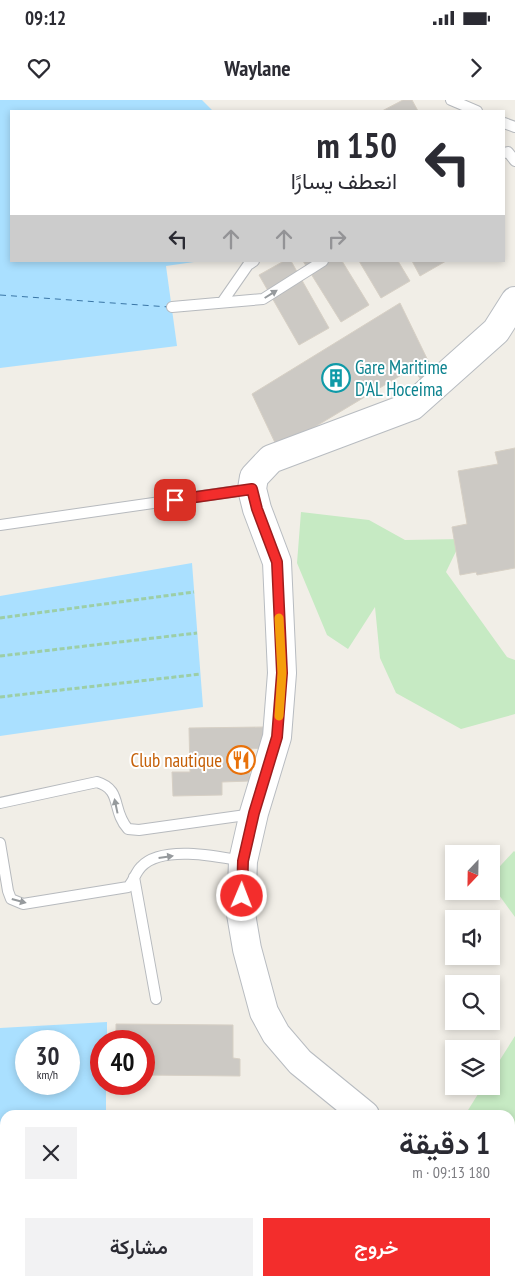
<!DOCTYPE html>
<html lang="ar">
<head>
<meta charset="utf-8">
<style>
	body { margin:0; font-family:"PT Sans Narrow",Vazirmatn,sans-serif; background:#f2f2f3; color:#2b2b33; direction:rtl; height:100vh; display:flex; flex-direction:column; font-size:19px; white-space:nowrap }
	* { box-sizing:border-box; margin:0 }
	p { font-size:16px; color:#7c7c81 }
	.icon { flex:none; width:28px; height:28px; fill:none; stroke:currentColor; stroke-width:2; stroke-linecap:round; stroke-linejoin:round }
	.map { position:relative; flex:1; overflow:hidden; direction:ltr }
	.details { position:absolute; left:0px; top:1010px; width:515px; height:176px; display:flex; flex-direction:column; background:#fff; border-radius:15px 15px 0 0; box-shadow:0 2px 8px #0003; direction:rtl }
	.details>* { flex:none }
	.banner { position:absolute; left:10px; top:10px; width:495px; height:152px; border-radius:0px; box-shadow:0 2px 8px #0003; direction:rtl; background:#fff; color:#2b2b33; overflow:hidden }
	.needle { width:32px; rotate:202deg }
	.fabs { position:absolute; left:445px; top:745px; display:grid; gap:10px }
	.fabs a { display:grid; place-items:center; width:55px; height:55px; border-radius:0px; background:#fff; box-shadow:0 2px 8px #0003; font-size:25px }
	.speed { position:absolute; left:15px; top:930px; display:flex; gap:10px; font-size:25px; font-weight:700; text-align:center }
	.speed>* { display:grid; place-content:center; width:65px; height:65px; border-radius:50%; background:#fff; box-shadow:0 2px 8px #0003; line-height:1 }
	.speed small { font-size:12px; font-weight:400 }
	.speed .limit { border:8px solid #d22; background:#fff; color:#111 }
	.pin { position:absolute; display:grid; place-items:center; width:42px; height:42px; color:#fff; margin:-21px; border-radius:10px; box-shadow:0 2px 8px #0006 }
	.me { position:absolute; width:55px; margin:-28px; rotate:1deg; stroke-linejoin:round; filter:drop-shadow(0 0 4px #0008) }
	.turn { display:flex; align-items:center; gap:18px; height:105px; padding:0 25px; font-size:22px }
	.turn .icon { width:65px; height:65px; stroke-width:2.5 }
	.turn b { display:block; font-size:35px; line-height:42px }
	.lanes { display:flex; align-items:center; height:48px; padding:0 25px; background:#0003; justify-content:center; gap:25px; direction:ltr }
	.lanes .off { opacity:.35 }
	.round { display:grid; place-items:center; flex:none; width:52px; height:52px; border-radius:0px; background:#f2f2f3 }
	.overview { display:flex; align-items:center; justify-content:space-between; height:85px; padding:0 25px }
	h1 { font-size:30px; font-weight:600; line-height:38px }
	.primary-button { display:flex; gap:10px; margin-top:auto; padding:10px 25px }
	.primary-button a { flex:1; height:58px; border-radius:0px; background:#f32d2c; color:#fff; font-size:20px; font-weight:600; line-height:58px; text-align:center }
	.primary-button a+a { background:#f2f2f3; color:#2b2b33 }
	.status { display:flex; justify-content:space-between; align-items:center; height:35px; padding:0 25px; background:#fff; direction:ltr }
	.status svg { height:14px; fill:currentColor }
	header { display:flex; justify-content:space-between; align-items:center; height:65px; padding:0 25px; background:#fff; font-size:22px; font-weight:600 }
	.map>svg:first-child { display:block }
</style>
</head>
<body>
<div class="status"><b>09:12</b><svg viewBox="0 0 49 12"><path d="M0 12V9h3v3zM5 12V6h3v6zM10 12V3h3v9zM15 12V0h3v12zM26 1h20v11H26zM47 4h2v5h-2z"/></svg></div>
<header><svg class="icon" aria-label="forward" viewBox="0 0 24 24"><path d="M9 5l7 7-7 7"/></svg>Waylane<svg class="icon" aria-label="heart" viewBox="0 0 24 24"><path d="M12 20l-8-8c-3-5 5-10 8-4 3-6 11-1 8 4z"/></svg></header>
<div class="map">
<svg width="515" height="1186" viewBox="0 0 515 1186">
	<rect width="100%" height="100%" fill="#f1eee7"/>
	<!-- green -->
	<path fill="#c6eac3" d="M301,412L369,420L405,440L462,439L446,472L507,557L515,560V614L461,629L396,593L380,558L375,507L348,549L327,535L297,463Z
		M514,751L515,752V817L491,784V776Z
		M515,936V1025H510V1015H465L483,986H491V974Z"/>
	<!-- water -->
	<path fill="#aae0ff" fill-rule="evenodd" d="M0,0H202L213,11H11V161H201L166,166L177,246L0,268Z
		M192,463L203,607L0,636V496Z
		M107,922V941H101V984H106V1015H5V1128H0V928ZM26,941H69V984H26Z"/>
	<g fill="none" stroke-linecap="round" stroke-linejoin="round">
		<!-- ferry -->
		<path stroke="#3a76a6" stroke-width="1" stroke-dasharray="6 5" stroke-linecap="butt" d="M0,195L169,207"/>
	</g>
	<!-- building -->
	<path fill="#ccc9c4" stroke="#d7d0c5" d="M403,0H412L418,11H382Z
		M284,161H291L329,228L299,245L259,175Z
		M303,161H342L369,205L341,222Z
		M359,161H398L410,181L381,198Z
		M412,161H446L420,176Z
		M400,203L434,273L423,283L413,268L278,349L252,294Z
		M515,348V468L477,475L476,472L460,475L452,427L467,424L458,371L498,364L495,352Z
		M264,627V648L249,649L250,681L222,682V695L173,696L172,672H190L189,628Z
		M116,924L233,925V958L240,959V976L144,975V941H116Z
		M515,1036V1089H510V1037Z"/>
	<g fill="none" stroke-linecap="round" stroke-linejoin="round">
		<defs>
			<path id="lane" d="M451,0L477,11
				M504,23L515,27
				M504,53L508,52L515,61
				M223,201L248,165L254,161
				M172,207L263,199L323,161
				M0,425L251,389
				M0,703L97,682C123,690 111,710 128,729L139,730L253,714
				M0,743L8,791L11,799L23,804L128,787C134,781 135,773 141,767C161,745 216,756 242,761
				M134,777L156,899"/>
			<path id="street" d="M0,1171L5,1170
				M40,1181L41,1186
				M73,1181L74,1186
				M177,1186L206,1181"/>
			<path id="secondary" d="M365,1015L300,962L276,934L264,912L247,849L241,814L243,761L254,713L277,637L282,573L277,462L257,409L252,389L254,377L271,359L412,306L496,231L515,201
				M510,1136H515"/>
		</defs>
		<!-- lane casing -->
		<use href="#lane" stroke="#b7babe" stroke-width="12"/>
		<!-- street casing -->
		<use href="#street" stroke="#b7babe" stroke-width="22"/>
		<!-- secondary casing -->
		<use href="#secondary" stroke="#b8bcc1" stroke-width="30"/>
		<!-- path -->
		<path stroke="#9ccea7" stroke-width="3" stroke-dasharray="5 2.5" stroke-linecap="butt" d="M0,518L194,492
			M0,556L197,533
			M0,597L201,574"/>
		<!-- lane -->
		<use href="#lane" stroke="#fff" stroke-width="10"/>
		<!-- street -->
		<use href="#street" stroke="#fff" stroke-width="20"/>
		<!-- secondary -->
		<use href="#secondary" stroke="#fff" stroke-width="28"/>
	</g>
	<!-- one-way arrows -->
	<defs><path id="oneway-solid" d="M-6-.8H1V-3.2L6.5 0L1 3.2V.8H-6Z" transform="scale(1.25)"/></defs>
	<g fill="#969a9d">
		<use href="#oneway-solid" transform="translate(271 194) rotate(-32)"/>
		<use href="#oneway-solid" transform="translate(116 706) rotate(-102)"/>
		<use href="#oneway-solid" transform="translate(166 757) rotate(-8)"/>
		<use href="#oneway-solid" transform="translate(19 801) rotate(15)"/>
	</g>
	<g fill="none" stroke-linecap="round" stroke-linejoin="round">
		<defs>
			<path id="route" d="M175,400L252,389L257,409L277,462L282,573L277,637L254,713L243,761L242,796"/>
		</defs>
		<!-- route casing -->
		<use href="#route" stroke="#9e1d1d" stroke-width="12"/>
		<!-- route -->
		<use href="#route" stroke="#f32d2c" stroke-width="9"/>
		<!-- slow -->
		<path stroke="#f59e0b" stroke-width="9" d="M279,616L282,573L279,518"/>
	</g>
	<!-- icons -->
	<defs>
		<symbol id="building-ring" viewBox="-11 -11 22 22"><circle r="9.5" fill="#fff" stroke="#0f9aa8" stroke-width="1.5"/><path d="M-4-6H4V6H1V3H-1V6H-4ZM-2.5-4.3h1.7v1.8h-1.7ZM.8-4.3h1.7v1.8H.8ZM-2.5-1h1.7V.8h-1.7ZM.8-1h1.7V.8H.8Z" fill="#0f9aa8"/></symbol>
		<symbol id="restaurant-ring" viewBox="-11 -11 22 22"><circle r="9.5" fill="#fff" stroke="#e8710a" stroke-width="1.5"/><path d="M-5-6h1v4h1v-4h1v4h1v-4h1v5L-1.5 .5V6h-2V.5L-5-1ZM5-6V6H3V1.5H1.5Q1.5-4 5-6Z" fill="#e8710a"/></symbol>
	</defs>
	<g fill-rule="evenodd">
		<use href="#building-ring" x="320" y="262" width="32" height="32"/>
		<use href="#restaurant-ring" x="225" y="644" width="32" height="32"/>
	</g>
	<g text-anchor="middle" stroke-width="4" stroke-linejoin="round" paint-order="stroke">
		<!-- culture labels -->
		<g font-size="19" fill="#0d838f" stroke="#fff" text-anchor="start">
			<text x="355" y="274">Gare Maritime<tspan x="355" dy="22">D'AL Hoceima</tspan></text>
		</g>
		<!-- food labels -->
		<g font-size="19" fill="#c56008" stroke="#fff" text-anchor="end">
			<text x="222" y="667">Club nautique</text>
		</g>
	</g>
</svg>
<div class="fabs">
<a><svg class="needle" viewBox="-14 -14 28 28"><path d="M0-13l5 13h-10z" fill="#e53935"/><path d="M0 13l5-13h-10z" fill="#7c7c81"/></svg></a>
<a><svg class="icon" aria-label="sound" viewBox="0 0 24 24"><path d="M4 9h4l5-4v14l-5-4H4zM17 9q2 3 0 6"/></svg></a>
<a><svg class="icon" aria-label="search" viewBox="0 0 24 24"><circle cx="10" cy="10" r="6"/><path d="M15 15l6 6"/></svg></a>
<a><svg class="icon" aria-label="layers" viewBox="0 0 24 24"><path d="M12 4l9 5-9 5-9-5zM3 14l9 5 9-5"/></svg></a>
</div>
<div class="speed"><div>30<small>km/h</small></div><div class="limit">40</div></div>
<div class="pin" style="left:175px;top:400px;background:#d93025"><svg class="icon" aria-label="arrive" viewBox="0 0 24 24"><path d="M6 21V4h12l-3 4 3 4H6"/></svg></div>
<svg class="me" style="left:242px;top:796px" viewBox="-20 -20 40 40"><circle r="17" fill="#f32d2c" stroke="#fff" stroke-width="3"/><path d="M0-11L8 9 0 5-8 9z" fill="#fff"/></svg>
<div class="banner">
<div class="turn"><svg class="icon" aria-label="left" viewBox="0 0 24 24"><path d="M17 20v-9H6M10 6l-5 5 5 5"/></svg><div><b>150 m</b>انعطف يسارًا</div></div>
<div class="lanes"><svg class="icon" aria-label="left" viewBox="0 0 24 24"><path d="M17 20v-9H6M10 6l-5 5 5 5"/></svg><svg class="icon off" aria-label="ahead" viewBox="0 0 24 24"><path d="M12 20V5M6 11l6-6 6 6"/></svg><svg class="icon off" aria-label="ahead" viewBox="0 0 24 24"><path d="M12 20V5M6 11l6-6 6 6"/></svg><svg class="icon off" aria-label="right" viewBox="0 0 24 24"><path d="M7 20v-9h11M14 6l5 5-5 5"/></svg></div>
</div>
<section class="details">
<div class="overview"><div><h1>1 دقيقة</h1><p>180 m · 09:13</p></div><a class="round"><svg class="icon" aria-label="close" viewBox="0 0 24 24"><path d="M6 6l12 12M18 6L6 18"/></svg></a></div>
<div class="primary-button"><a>خروج</a><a>مشاركة</a></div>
</section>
</div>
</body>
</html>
